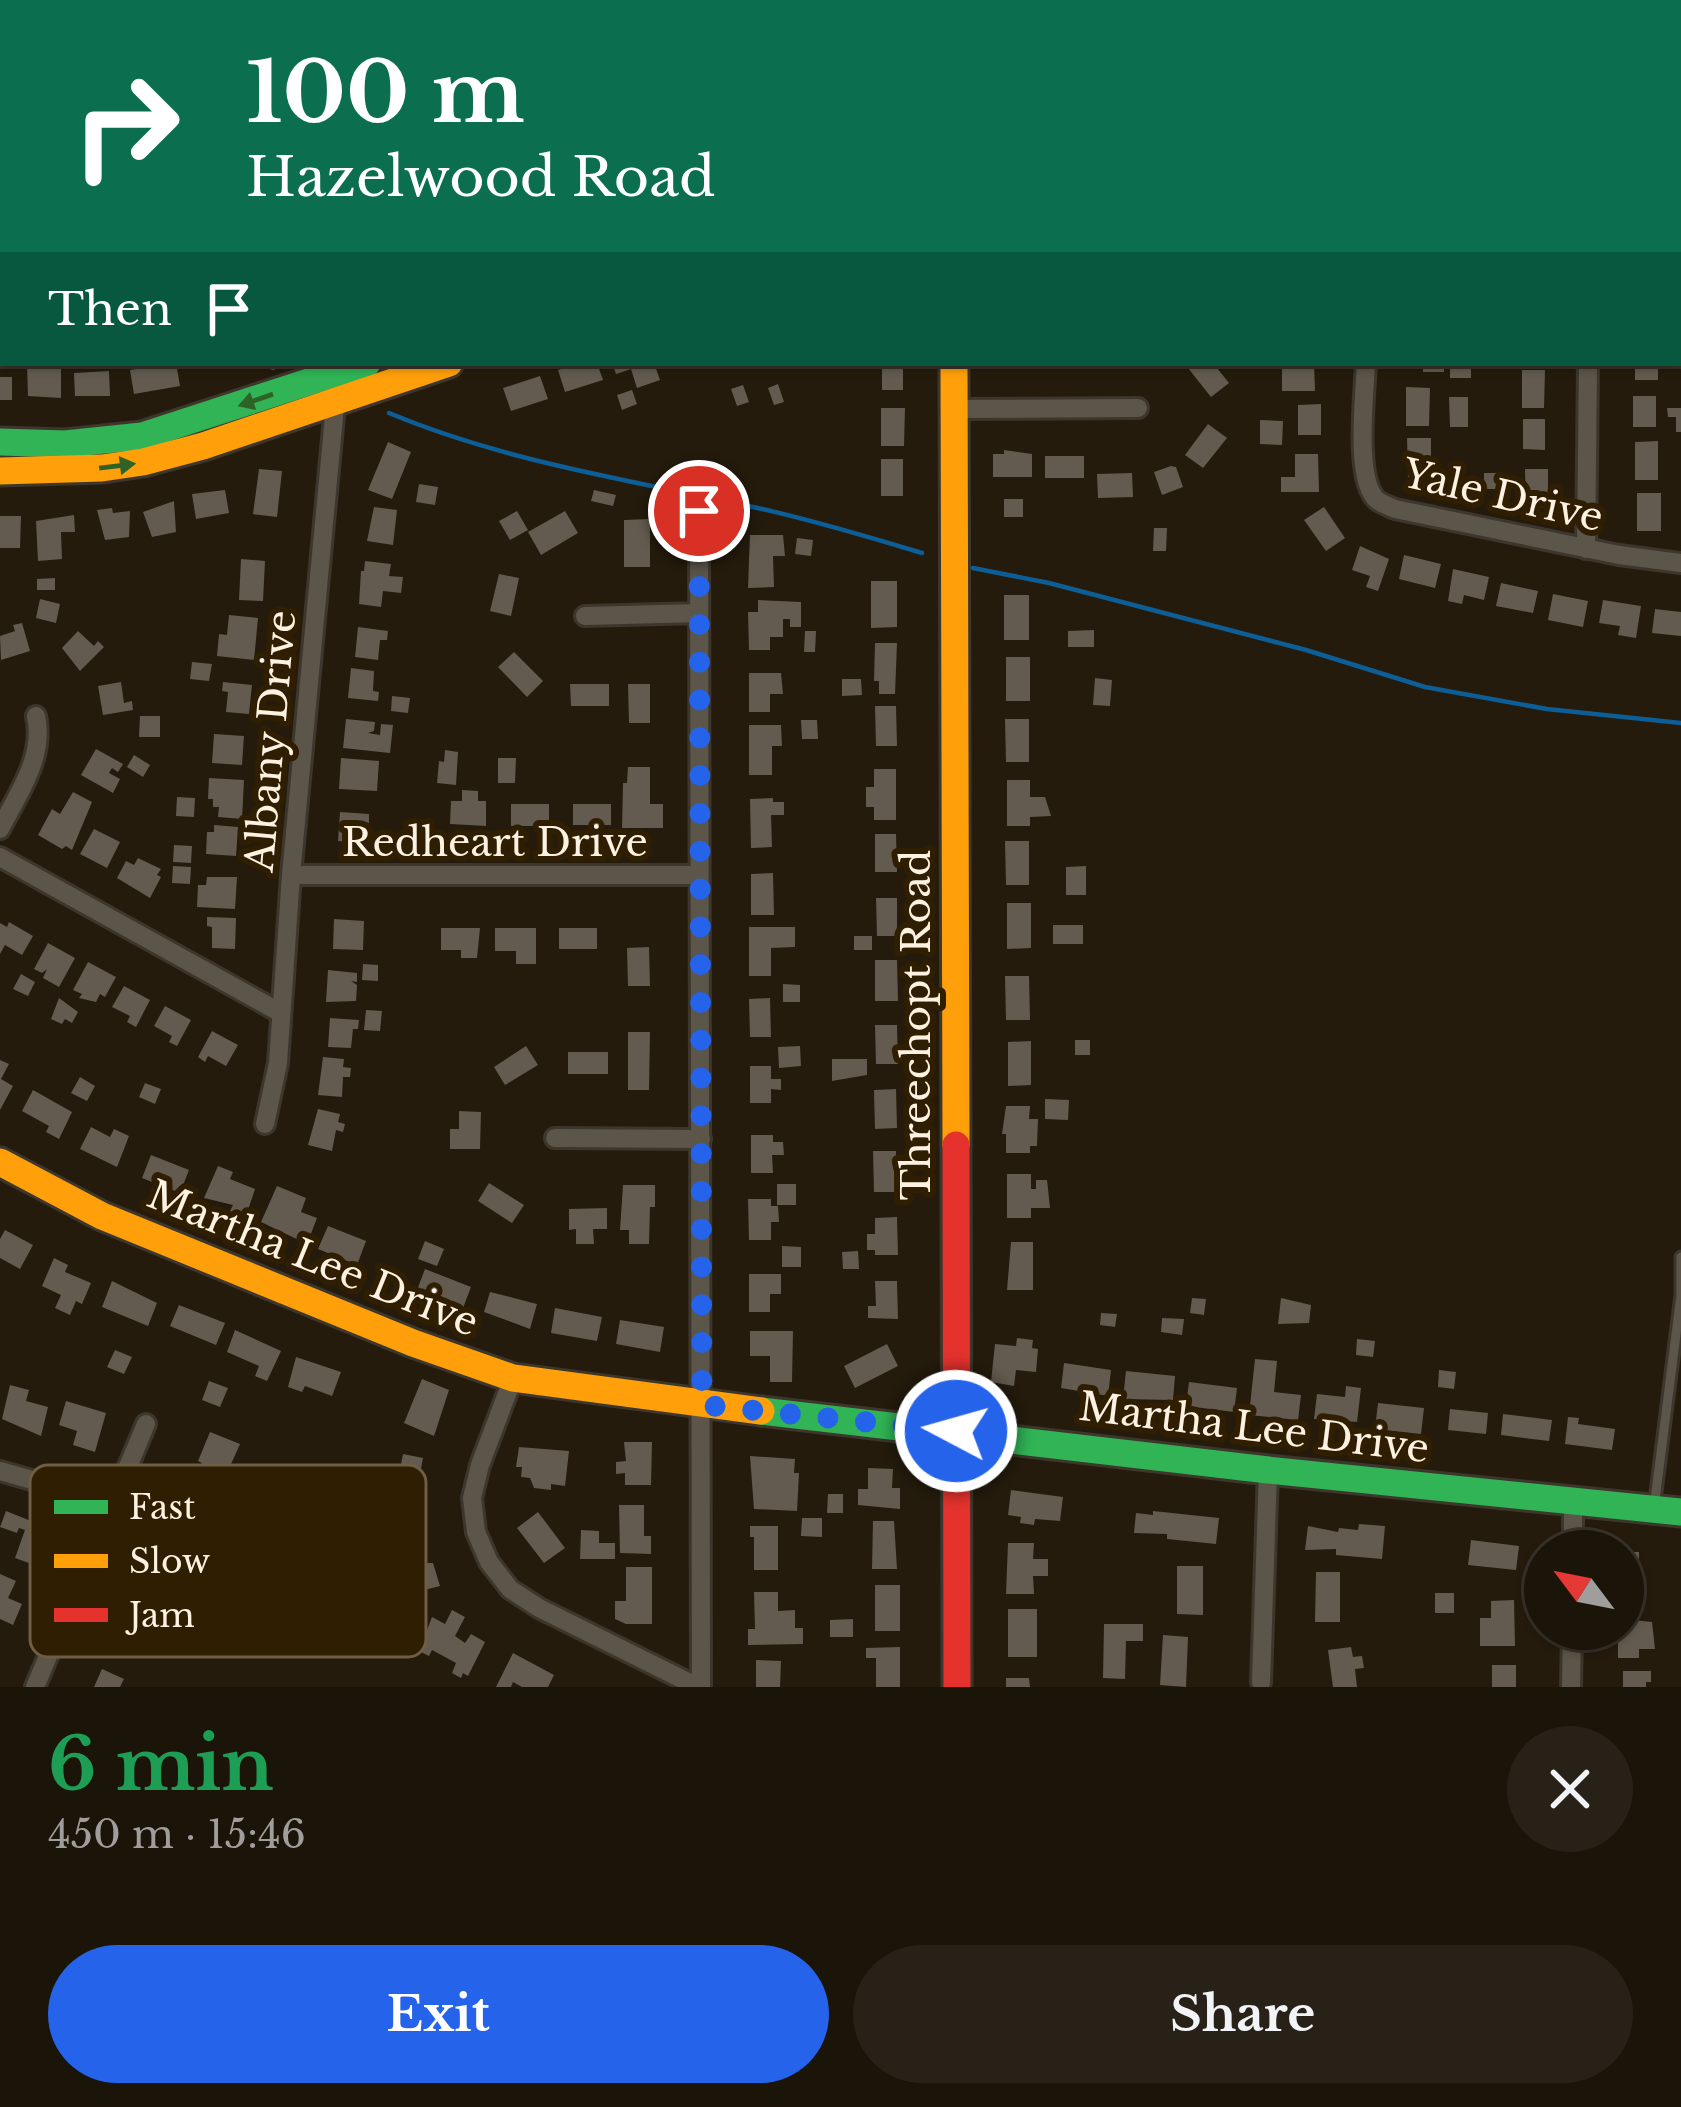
<!DOCTYPE html>
<html lang="en">
<head>
<meta charset="utf-8">
<style>
	body { margin:0; font-family:"Libre Baskerville",serif; background:#282117; color:#f1f3f6; height:100vh; display:flex; flex-direction:column; font-size:45px; white-space:nowrap }
	* { box-sizing:border-box; margin:0 }
	p { font-size:39px; color:#a09e9c }
	.icon { flex:none; width:66px; height:66px; fill:none; stroke:currentColor; stroke-width:2; stroke-linecap:round; stroke-linejoin:round }
	.map { position:relative; height:1687px; overflow:hidden }
	.panel { display:flex; flex-direction:column; background:#1b1409; flex:1 }
	.panel>* { flex:none }
	.guide { position:absolute; left:0px; top:0px; width:1683px; height:366px; box-shadow:0 3px 9px #0004,0 0 0 3px #39332a; background:#0b6e4f; color:#fff; overflow:hidden }
	.needle { width:78px; rotate:302deg }
	.buttons { position:absolute; left:1524px; top:1530px; display:grid; gap:24px }
	.buttons a { display:grid; place-items:center; width:120px; height:120px; border-radius:50%; background:#1b1409; box-shadow:0 3px 9px #0004,0 0 0 3px #39332a; font-size:60px }
	.pin { position:absolute; display:grid; place-items:center; width:102px; height:102px; color:#fff; margin:-51px; border:6px solid #fff; border-radius:50%; box-shadow:0 3px 12px #0007 }
	.me { position:absolute; width:132px; margin:-66px; rotate:276deg; stroke-linejoin:round; filter:drop-shadow(0 0 9px #0008) }
	.turn { display:flex; align-items:center; gap:42px; height:252px; padding:0 48px; font-size:54px }
	.turn .icon { width:156px; height:156px; stroke-width:2.5 }
	.turn b { display:block; font-size:84px; line-height:102px }
	.then { display:flex; align-items:center; height:114px; padding:0 48px; background:#0003; gap:24px; font-size:45px }
	.round { display:grid; place-items:center; flex:none; width:126px; height:126px; border-radius:63px; background:#282117 }
	.headline { display:flex; align-items:center; justify-content:space-between; height:204px; padding:0 48px }
	h1 { font-size:72px; font-weight:800; line-height:90px; color:#1e9e55 }
	.cta { display:flex; gap:24px; margin-top:auto; padding:24px 48px }
	.cta a { flex:1; height:138px; border-radius:72px; background:#2563eb; color:#fff; font-size:48px; font-weight:800; line-height:138px; text-align:center }
	.cta a+a { background:#282117; color:#f1f3f6 }
	.map>svg:first-child { display:block }
</style>
</head>
<body>
<div class="map">
<svg width="1681" height="1687" viewBox="0 0 1681 1687">
	<rect width="100%" height="100%" fill="#241b0c"/>
	<g fill="none" stroke-linecap="round" stroke-linejoin="round">
		<!-- stream -->
		<path stroke="#0d5e96" stroke-width="4.5" d="M0,264L3,266
			M262,363L273,368
			M389,413C509,463 636,481 762,509C816,521 869,537 922,553
			M973,568L1049,583L1306,650L1425,687L1547,709L1681,723"/>
	</g>
	<!-- building -->
	<path fill="#635b4f" d="M27,363H50V368L61,367V398L28,396Z
		M176,363L180,386L134,394L130,370Z
		M580,363H597L603,380L565,392L558,370Z
		M612,363H654L660,380L637,388L631,369L616,374Z
		M882,363H903V390H882Z
		M994,363H1033V368H994Z
		M1195,363H1213L1229,383L1211,397L1188,368Z
		M1282,363H1314L1315,391H1282Z
		M1423,363H1444V372H1423Z
		M1450,363H1471V378H1450Z
		M1635,363H1658V380H1635Z
		M1522,370H1545L1544,408H1522Z
		M109,371L110,396H75L74,373Z
		M540,376L548,399L511,411L503,388Z
		M0,377H12V400H0Z
		M778,384L784,402L774,405L768,388Z
		M743,385L749,402L737,406L731,389Z
		M1406,387L1430,388L1429,426H1406Z
		M632,390L637,404L622,410L617,395Z
		M1633,396H1656V427H1633Z
		M1449,397H1468V427H1450Z
		M1321,404V435H1298V405Z
		M881,408H905L904,446H881Z
		M1667,408H1681V432H1676V417H1668Z
		M1523,419H1545V450L1523,449Z
		M1260,420L1283,421L1282,445L1260,444Z
		M1208,424L1227,438L1203,468L1185,455Z
		M1407,438H1431V476L1408,477Z
		M1658,441V480H1635V442Z
		M388,442L411,452L392,499L368,490Z
		M1004,450L1032,454V477H993V454H1004Z
		M1295,454H1318L1319,492H1281V477H1295Z
		M1045,456H1084V478H1045Z
		M881,459H903V496H881Z
		M1171,466L1176,467L1183,487L1162,495L1154,472Z
		M259,469L282,471L277,517L253,514Z
		M1525,469H1548V507L1526,508Z
		M1132,473L1133,497L1098,498L1097,474Z
		M1484,473H1499V489H1484Z
		M419,484L438,487L435,505L416,502Z
		M225,490L229,513L196,519L192,494Z
		M594,490L616,495L613,506L591,501Z
		M1637,493H1661V531H1637Z
		M1004,499H1023V517H1004Z
		M174,501L176,532L152,537L143,512Z
		M374,507L397,510L393,545L367,541Z
		M1324,507L1345,538L1326,551L1304,520Z
		M112,508L113,513L130,511L129,537L105,540L97,510Z
		M517,511L528,530L510,540L499,521Z
		M565,511L578,533L541,555L528,532Z
		M74,515L75,532H61L62,559L38,561L36,521Z
		M0,516H21L20,548H0Z
		M650,519V567H624V520Z
		M1154,528H1167L1166,551H1153Z
		M750,535H783L785,556H773L774,587L748,588Z
		M797,538L813,540L811,556L795,554Z
		M1360,546L1389,559L1378,591L1366,587L1370,576L1352,570Z
		M1404,555L1441,564L1435,588L1399,579Z
		M241,559L265,561L263,601L239,600Z
		M365,561L391,564L389,576L403,577L401,593L383,591L381,607L359,604L361,571H364Z
		M1453,569L1489,577L1484,600L1464,595L1462,604L1448,601Z
		M499,574L519,578L511,616L490,611Z
		M55,578V590H37V579Z
		M871,581H897V627L871,628Z
		M1501,583L1538,591L1533,613L1496,606Z
		M1553,594L1588,601L1583,627L1548,620Z
		M1004,595H1029V640H1004Z
		M40,599L60,604L56,623L36,618Z
		M758,600L801,602V627H790V619H783V637H770V650H749L748,612H758Z
		M1603,600L1641,606L1636,638L1618,635L1620,626L1599,623Z
		M1655,609L1681,612V636L1652,633Z
		M229,615L258,618L254,660L217,656L219,634L227,635Z
		M22,623L30,651L1,660L0,636L15,631L13,625Z
		M358,627L388,631L387,640H380L378,660L355,657Z
		M1094,630V647H1068V631Z
		M78,631L94,646L98,641L104,647L80,671L62,648Z
		M805,631H816L815,652H804Z
		M875,643H897L895,694H879V681H874Z
		M514,652L543,681L527,697L498,667Z
		M1006,657H1030V701H1006Z
		M192,662L212,664L209,681L190,679Z
		M351,668L374,671L373,691L379,692L378,701L348,698Z
		M749,673H781L783,694H770V712H749Z
		M1095,678L1112,680L1110,706L1093,705Z
		M842,679H861L862,695L842,696Z
		M121,682L124,703L132,701L133,710L103,715L98,686Z
		M223,682L252,685L249,714L226,712L228,692L222,691Z
		M570,684H609V706H571Z
		M628,684H650V723H629Z
		M392,696L410,698L408,713L391,711Z
		M875,706H896L897,746H876Z
		M140,716H160V737H139Z
		M346,719L375,722L374,731L368,733L380,735L381,724L393,725L390,753L343,748Z
		M1005,719H1029V762H1006Z
		M801,720H817L818,739H802Z
		M749,725H781L782,746H772V775H749Z
		M214,734L244,736L242,765L212,763Z
		M96,749L123,764L118,772L112,768L109,773L120,779L113,793L81,775Z
		M445,750L458,752L456,785L437,783L439,761L444,762Z
		M134,755L150,765L143,777L127,767Z
		M341,758L379,761L377,791L339,789Z
		M498,758H516L515,783H498Z
		M628,767H650V804H663V828H622L623,783H627Z
		M874,769H896V820H874V807H866V787H874Z
		M209,778L244,780L242,819L218,817L219,807H213V799H208Z
		M1007,780H1030V797H1045L1051,816L1030,817V826H1007Z
		M462,790L478,791V801H486V826L450,824L451,801H462Z
		M73,792L92,802L72,850L66,846L62,849L38,835L52,809L60,814Z
		M177,797L195,798L194,817L176,816Z
		M773,798V802H784V815H771L772,847L751,848L750,799Z
		M511,804H549V826H511Z
		M573,804H611V825H573Z
		M340,812L369,814V823L362,822V843L338,841Z
		M214,825L238,827L236,856L206,854L207,832H214Z
		M94,829L120,842L107,868L80,854Z
		M875,834H896L897,872H875Z
		M1005,841H1029V885H1006Z
		M174,845L192,846L191,863L173,862Z
		M138,858L161,869L157,875L161,877L150,898L117,878L126,861L134,865Z
		M173,866L191,867L190,884L172,883Z
		M1086,866V895H1066V867Z
		M773,873L774,915H751V874Z
		M207,877H237L235,909L197,907L198,885H206Z
		M876,898H897V936H877Z
		M1007,903H1031V948L1007,949Z
		M207,917L236,918L235,949L212,948V927L207,926Z
		M334,919L364,921L363,950L333,949Z
		M9,922L33,936L22,955L5,945L0,954V923L7,927Z
		M1053,925H1083V944H1053Z
		M749,927H795V947L771,948V976H749Z
		M441,928H480L477,958H461V950H441Z
		M495,928H536V964H516V951H495Z
		M559,928H597V949H559Z
		M854,936H872V950H854Z
		M48,943L75,958L59,987L43,978L47,969L42,973L34,969Z
		M649,947L650,986H628L627,948Z
		M875,960H897L898,1001H875Z
		M88,962L116,977L105,997L100,994L96,1002L79,998L82,994L73,990Z
		M363,964L378,965V981L362,980Z
		M328,970L357,973V982L351,981L357,985L356,1001L326,1002Z
		M21,974L35,982L28,996L13,989Z
		M1005,976H1029L1030,1020H1006Z
		M783,984L800,985V1002H783Z
		M124,986L150,1000L136,1027L127,1022L130,1016L112,1007Z
		M59,998L78,1012L72,1023L65,1019L62,1024L51,1019Z
		M770,998L771,1037H750L749,999Z
		M165,1006L191,1020L177,1046L169,1042L172,1036L154,1026Z
		M366,1010L382,1011L380,1031L364,1030Z
		M330,1018L359,1020L358,1029H353L351,1048L328,1047Z
		M875,1025H897L898,1064H876Z
		M212,1031L238,1045L226,1066L208,1056L205,1062L198,1057Z
		M628,1032H650L649,1090H628Z
		M1075,1040H1090V1055H1075Z
		M1031,1041V1085L1008,1086V1042Z
		M526,1046L538,1065L505,1085L494,1067Z
		M800,1046L801,1066L779,1068L778,1047Z
		M568,1052H608V1074H568Z
		M323,1057L344,1059L343,1067L351,1068L350,1077H343L342,1097L318,1095Z
		M832,1059H867V1075L832,1081Z
		M0,1060L9,1064L1,1079L13,1086L0,1110Z
		M750,1066H771V1079H781V1090L771,1089V1103H750Z
		M80,1077L95,1086L87,1101L71,1093Z
		M145,1083L161,1089L155,1104L139,1097Z
		M896,1089L897,1128L875,1129L874,1090Z
		M33,1090L72,1112L59,1139L46,1132L49,1126L22,1111Z
		M1045,1099L1069,1100L1068,1120L1045,1119Z
		M1006,1106H1030L1029,1119H1038L1037,1146H1030V1153H1006V1134H1002Z
		M318,1109L340,1114L338,1122L345,1124L343,1132L336,1130L332,1151L308,1145Z
		M459,1111L481,1112L480,1149H450V1129H459Z
		M91,1127L110,1137L114,1129L129,1136L117,1167L80,1149Z
		M751,1135H773V1142H783L784,1155H772L773,1173H751Z
		M873,1151H896V1192H874Z
		M151,1155L189,1170L180,1193L142,1178Z
		M218,1166L233,1172L230,1179L255,1189L245,1219L229,1213L233,1205L204,1198Z
		M1007,1174H1031V1189H1036V1180H1047L1050,1208H1031V1218H1007Z
		M489,1183L524,1205L512,1223L478,1201Z
		M777,1184H796V1205H777Z
		M623,1185H655V1207H650L649,1244H629V1230H620Z
		M277,1186L306,1198L301,1212L317,1218L307,1244L261,1222Z
		M748,1199H771V1206H778L779,1222H771V1240H749Z
		M607,1208V1229H593L594,1244H576V1229L569,1230V1209Z
		M897,1217L898,1255H875V1250H867V1234H875V1218Z
		M328,1226L366,1241L357,1265L318,1249Z
		M5,1230L33,1245L20,1269L0,1258V1239Z
		M425,1241L444,1249L437,1266L418,1259Z
		M1011,1242H1033V1290H1007Z
		M782,1246L801,1247V1267H782Z
		M858,1251L859,1269H843L842,1252Z
		M54,1258L68,1265L65,1272L91,1283L82,1304L76,1301L70,1315L55,1308L61,1295L42,1286Z
		M425,1269L471,1287L463,1308L417,1290Z
		M749,1274H781V1294H770V1312H749Z
		M112,1281L157,1303L148,1326L102,1307Z
		M875,1281H897L898,1319L868,1318V1306H876Z
		M490,1292L537,1304L530,1329L484,1312Z
		M1192,1298L1206,1299L1204,1315L1190,1313Z
		M1281,1298L1311,1305L1309,1323L1278,1324Z
		M179,1305L225,1323L216,1345L170,1326Z
		M555,1308L602,1317L597,1341L551,1333Z
		M1101,1313L1117,1314L1115,1327L1100,1325Z
		M1162,1318L1184,1319L1182,1335L1161,1332Z
		M620,1320L664,1327L660,1352L616,1344Z
		M235,1330L281,1351L267,1381L255,1376L259,1366L227,1352Z
		M750,1331H793L792,1382H770V1356H750Z
		M1017,1338L1033,1340L1032,1348L1038,1349L1036,1372L1016,1370L1014,1386L991,1382L995,1344L1016,1346Z
		M1357,1339L1375,1341L1373,1357L1356,1355Z
		M887,1344L898,1366L855,1388L844,1366Z
		M115,1350L132,1357L124,1374L107,1367Z
		M296,1357L341,1372L332,1396L305,1386L302,1392L288,1387Z
		M1255,1359L1277,1361L1274,1392L1301,1395L1298,1420L1249,1415Z
		M1064,1363L1111,1370L1108,1396L1061,1388Z
		M1439,1370L1456,1372L1454,1389L1438,1387Z
		M1126,1371L1175,1376L1173,1400L1123,1399Z
		M422,1379L449,1390L434,1436L404,1423Z
		M209,1381L228,1388L220,1407L202,1400Z
		M1189,1382L1237,1388L1234,1412L1186,1406Z
		M10,1385L29,1390L26,1401L48,1407L41,1436L2,1419Z
		M1346,1386L1361,1388L1357,1422L1314,1419L1317,1394L1345,1397Z
		M66,1401L106,1413L95,1452L73,1445L77,1431L59,1425Z
		M1378,1403L1424,1408L1421,1434L1375,1429Z
		M1450,1409L1488,1413L1486,1434L1448,1430Z
		M1503,1414L1552,1420L1549,1441L1501,1435Z
		M1568,1417L1579,1418L1578,1424L1615,1429L1612,1450L1565,1444Z
		M210,1432L240,1444L210,1511L184,1500L202,1463L198,1461Z
		M624,1442H652L651,1485H625V1473L616,1474V1462L626,1461Z
		M519,1447L569,1451L565,1486L551,1484V1490L534,1488L530,1478L521,1477L522,1467H516Z
		M403,1454L423,1458L417,1490L421,1491L419,1503L388,1493L391,1478L398,1480Z
		M750,1456L795,1459L794,1473H799L797,1511L754,1509Z
		M868,1468L893,1469L892,1488H900V1509L858,1505V1489H868Z
		M1011,1490L1063,1497L1060,1521L1035,1519L1034,1525L1020,1523L1021,1517L1008,1515Z
		M828,1494H843V1513H827Z
		M619,1505H644V1536H651V1554L620,1553Z
		M6,1511L51,1529L37,1566L15,1558L25,1530L19,1528L17,1533L0,1527Z
		M1153,1511L1219,1518L1216,1544L1167,1539V1534L1134,1533L1136,1513L1153,1515Z
		M538,1512L565,1548L544,1563L517,1528Z
		M802,1518H822V1537L801,1536Z
		M873,1521H894L897,1569H872Z
		M1359,1524L1385,1526L1382,1559L1336,1555V1549L1305,1550L1308,1526L1338,1532L1339,1528L1358,1530Z
		M750,1526H778V1570H754V1537H750Z
		M417,1528L423,1549L418,1550L423,1563H433L440,1586L405,1595L399,1576L392,1578L386,1558L392,1556L386,1538Z
		M581,1530L599,1531V1543H615V1559H580Z
		M1471,1540L1519,1546L1516,1570L1468,1565Z
		M1008,1543H1034L1033,1559H1048V1576H1033L1034,1594H1006Z
		M1623,1552H1639V1591H1623Z
		M1177,1566H1203V1615L1177,1614Z
		M626,1567H652V1624H626L615,1619V1601H626Z
		M1316,1572H1340V1622H1315Z
		M0,1574L16,1581L8,1598L22,1604L13,1625L0,1619Z
		M875,1585H900V1631H875Z
		M754,1592H778V1611L795,1610V1628H803V1644L748,1645V1629H755Z
		M1435,1593H1454V1613H1435Z
		M1514,1600L1515,1646H1480V1618H1491V1601Z
		M1008,1609H1037V1657H1008Z
		M452,1610L465,1617L455,1636L465,1643L471,1634L485,1642L468,1676L463,1673L461,1678L452,1673L456,1663L432,1650L429,1656L419,1651L432,1617L445,1624Z
		M853,1619V1637H830V1620Z
		M1623,1619L1652,1622L1655,1649H1639V1658H1618V1629H1623Z
		M1104,1624H1143V1641H1126L1125,1679L1103,1678Z
		M1163,1635L1188,1637L1186,1687L1160,1685Z
		M900,1647V1687H876V1658H866V1648Z
		M1351,1647L1353,1657L1362,1656L1364,1668L1355,1669L1357,1687H1333L1328,1650Z
		M513,1653L554,1675L548,1687H522L513,1682L511,1687H496Z
		M756,1660L781,1661L780,1687H756Z
		M1492,1665H1516V1687H1492Z
		M102,1669L124,1679L120,1687H94Z
		M1623,1671H1651V1682H1646V1687H1623Z
		M1006,1678H1029L1030,1687H1006Z"/>
	<g fill="none" stroke-linecap="round" stroke-linejoin="round">
		<defs>
			<path id="lane" d="M1654,1508L1681,1295V1257"/>
			<path id="street" d="M712,0V3
				M951,0V3
				M154,3L155,0
				M401,3V0
				M1592,3V0
				M0,104L3,105
				M1366,363C1365,393 1354,480 1377,500C1382,504 1389,506 1395,509L1619,555L1681,563
				M954,409L1138,408
				M699,511L701,1687
				M1586,549L1588,363
				M585,616L699,613
				M0,829C18,794 45,757 36,716
				M0,857L281,1013
				M291,875H698
				M265,1124L278,1063L291,875L336,395
				M555,1138L701,1139
				M513,1378L480,1465L472,1498L476,1532L489,1562L510,1589L539,1608L698,1687
				M0,1471L113,1503
				M1573,1551V1502
				M1261,1682L1268,1470
				M35,1687L146,1424
				M1571,1687L1572,1629"/>
			<path id="fast" d="M1680,111H1681
				M0,442L65,444L142,436L367,363
				M761,1411L1268,1470L1681,1512"/>
			<path id="slow" d="M954,363L956,1145
				M0,471L102,468L143,462L203,446L449,363
				M0,1162L102,1216L413,1343L513,1378L761,1411"/>
			<path id="jam" d="M1680,82H1681
				M956,1145L957,1687"/>
		</defs>
		<!-- lane casing -->
		<use href="#lane" stroke="#3d362c" stroke-width="15"/>
		<!-- street casing -->
		<use href="#street" stroke="#3d362c" stroke-width="24"/>
		<!-- fast casing -->
		<use href="#fast" stroke="#3d362c" stroke-width="33"/>
		<!-- slow casing -->
		<use href="#slow" stroke="#3d362c" stroke-width="33"/>
		<!-- jam casing -->
		<use href="#jam" stroke="#3d362c" stroke-width="33"/>
		<!-- lane -->
		<use href="#lane" stroke="#5c5549" stroke-width="9"/>
		<!-- street -->
		<use href="#street" stroke="#5c5549" stroke-width="18"/>
		<!-- fast -->
		<use href="#fast" stroke="#30b455" stroke-width="27"/>
		<!-- slow -->
		<use href="#slow" stroke="#ff9f0a" stroke-width="27"/>
		<!-- jam -->
		<use href="#jam" stroke="#e5322d" stroke-width="27"/>
	</g>
	<!-- one-way arrows -->
	<defs><path id="oneway-solid" d="M-6-.8H1V-3.2L6.5 0L1 3.2V.8H-6Z" transform="scale(3)"/></defs>
	<g fill="#2f6227">
		<use href="#oneway-solid" transform="translate(256 400) rotate(161)"/>
		<use href="#oneway-solid" transform="translate(117 466) rotate(-7)"/>
	</g>
	<g fill="none" stroke-linecap="round" stroke-linejoin="round">
		<!-- route -->
		<path stroke="#2563eb" stroke-width="21" stroke-dasharray="0 37.8" d="M699,511L702,1405L956,1431"/>
	</g>
	<g text-anchor="middle" stroke-width="12" stroke-linejoin="round" paint-order="stroke">
		<!-- street labels -->
		<g font-size="39" fill="#fdf2e1" stroke="#2f1e02">
			<text transform="translate(1503 495) rotate(13)" y="14">Yale Drive</text>
			<text transform="translate(270 741) rotate(-85)" y="14">Albany Drive</text>
			<text x="495" y="856">Redheart Drive</text>
			<text transform="translate(916 1025) rotate(-90)" y="14">Threechopt Road</text>
			<text transform="translate(313 1258) rotate(22)" y="14">Martha Lee Drive</text>
			<text transform="translate(1254 1427) rotate(7)" y="14">Martha Lee Drive</text>
		</g>
	</g>
	<!-- legend -->
	<rect x="30" y="1465" width="396" height="192" rx="18" fill="#2f1e02" stroke="#6d5e45" stroke-width="3"/>
	<rect x="54" y="1500" width="54" height="14" fill="#30b455"/>
	<rect x="54" y="1554" width="54" height="14" fill="#ff9f0a"/>
	<rect x="54" y="1608" width="54" height="14" fill="#e5322d"/>
	<g font-size="33" fill="#fdf2e1">
		<text x="129" y="1519">Fast</text>
		<text x="129" y="1573">Slow</text>
		<text x="129" y="1627">Jam</text>
	</g>
</svg>
<div class="buttons">
<a><svg class="needle" viewBox="-14 -14 28 28"><path d="M0-13l5 13h-10z" fill="#e53935"/><path d="M0 13l5-13h-10z" fill="#a09e9c"/></svg></a>
</div>
<div class="pin" style="left:699px;top:511px;background:#d93025"><svg class="icon" aria-label="arrive" viewBox="0 0 24 24"><path d="M6 21V4h12l-3 4 3 4H6"/></svg></div>
<svg class="me" style="left:956px;top:1431px" viewBox="-20 -20 40 40"><circle r="17" fill="#2563eb" stroke="#fff" stroke-width="3"/><path d="M0-11L8 9 0 5-8 9z" fill="#fff"/></svg>
<div class="guide">
<div class="turn"><svg class="icon" aria-label="right" viewBox="0 0 24 24"><path d="M7 20v-9h11M14 6l5 5-5 5"/></svg><div><b>100 m</b>Hazelwood Road</div></div>
<div class="then">Then<svg class="icon" aria-label="arrive" viewBox="0 0 24 24"><path d="M6 21V4h12l-3 4 3 4H6"/></svg></div>
</div>
</div>
<section class="panel">
<div class="headline"><div><h1>6 min</h1><p>450 m · 15:46</p></div><a class="round"><svg class="icon" aria-label="close" viewBox="0 0 24 24"><path d="M6 6l12 12M18 6L6 18"/></svg></a></div>
<div class="cta"><a>Exit</a><a>Share</a></div>
</section>
</body>
</html>
